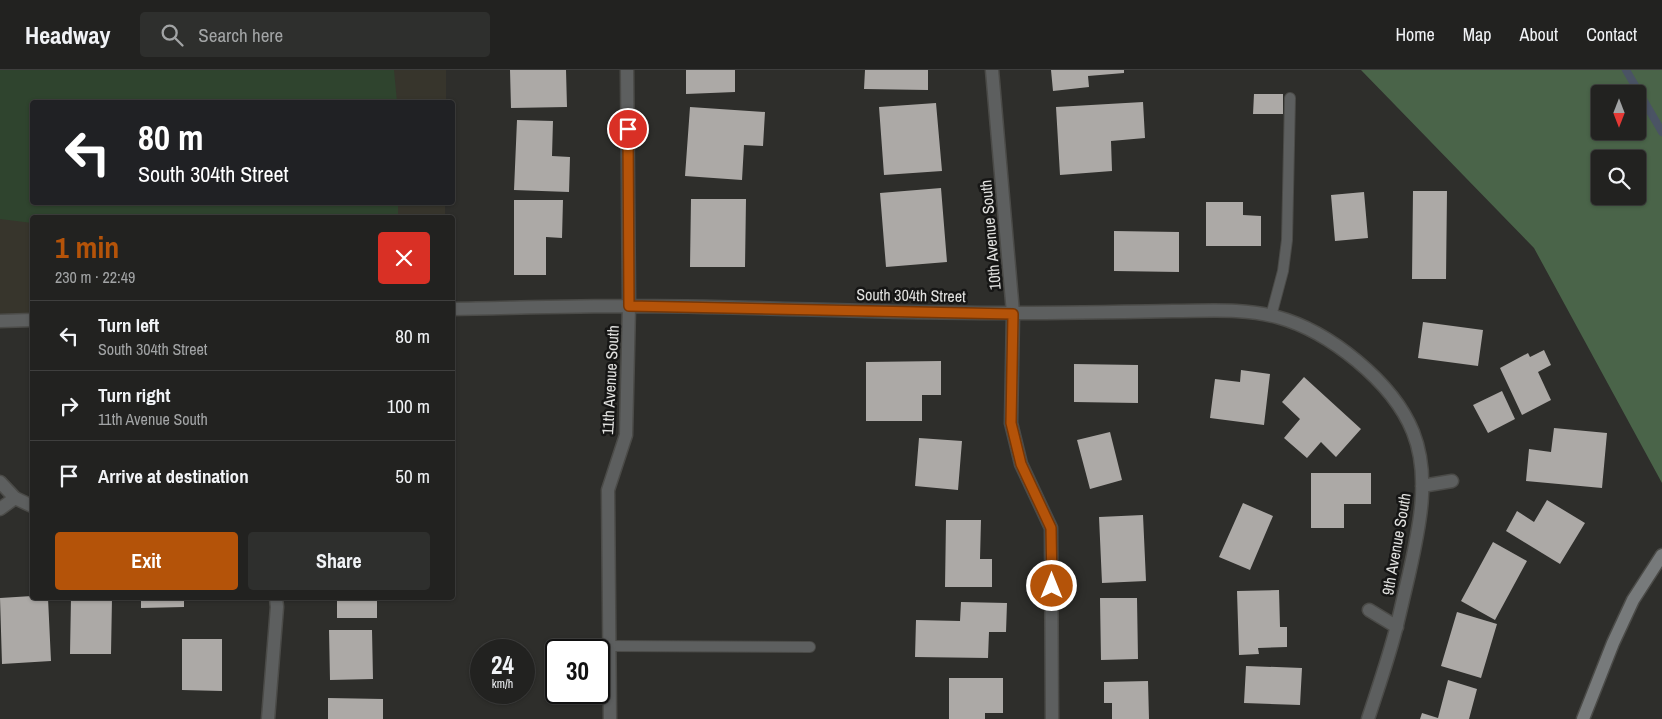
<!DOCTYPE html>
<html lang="en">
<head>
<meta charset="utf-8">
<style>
	body { margin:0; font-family:"Archivo Narrow",sans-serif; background:#2e2f2d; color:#f1f3f6; height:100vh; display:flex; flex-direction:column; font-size:19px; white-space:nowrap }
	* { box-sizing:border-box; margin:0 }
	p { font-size:16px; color:#a2a4a5 }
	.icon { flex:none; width:28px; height:28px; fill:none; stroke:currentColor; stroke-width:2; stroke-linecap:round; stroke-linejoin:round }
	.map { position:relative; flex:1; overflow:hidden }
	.sheet { position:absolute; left:30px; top:145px; width:425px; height:385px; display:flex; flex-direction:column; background:#222220; border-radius:5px; box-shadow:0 1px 4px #0004,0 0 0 1px #3f3f3e }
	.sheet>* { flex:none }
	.top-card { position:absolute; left:30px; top:30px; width:425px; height:105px; border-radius:5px; box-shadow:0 1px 4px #0004,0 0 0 1px #3f3f3e; background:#202124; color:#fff; overflow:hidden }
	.needle { width:32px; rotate:180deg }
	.buttons { position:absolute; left:1591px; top:15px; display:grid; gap:10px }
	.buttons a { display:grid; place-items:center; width:55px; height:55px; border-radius:5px; background:#222220; box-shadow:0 1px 4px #0004,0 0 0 1px #3f3f3e; font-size:25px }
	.speed { position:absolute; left:470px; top:569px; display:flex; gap:10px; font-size:25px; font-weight:700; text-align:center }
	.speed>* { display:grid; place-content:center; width:65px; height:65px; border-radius:50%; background:#222220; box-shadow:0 1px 4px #0004,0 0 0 1px #3f3f3e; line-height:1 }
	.speed small { font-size:12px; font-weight:400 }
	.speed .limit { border:2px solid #111; border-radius:8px; background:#fff; color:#111 }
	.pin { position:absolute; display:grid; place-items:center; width:42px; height:42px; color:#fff; margin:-21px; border:2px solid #fff; border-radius:50%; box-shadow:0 1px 5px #0007 }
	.me { position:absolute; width:55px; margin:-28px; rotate:0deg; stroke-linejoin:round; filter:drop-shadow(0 0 4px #0008) }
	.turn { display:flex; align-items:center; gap:18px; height:105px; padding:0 25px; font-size:22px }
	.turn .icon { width:65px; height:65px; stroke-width:2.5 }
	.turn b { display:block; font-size:35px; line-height:42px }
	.round { display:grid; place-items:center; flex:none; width:52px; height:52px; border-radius:5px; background:#2e2f2d }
	.summary { display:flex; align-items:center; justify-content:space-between; height:85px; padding:0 25px }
	h1 { font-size:30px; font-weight:800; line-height:38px; color:#b45309 }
	.button { display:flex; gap:10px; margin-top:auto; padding:10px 25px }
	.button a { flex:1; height:58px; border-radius:5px; background:#b45309; color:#fff; font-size:20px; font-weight:800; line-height:58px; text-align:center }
	.button a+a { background:#2e2f2d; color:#f1f3f6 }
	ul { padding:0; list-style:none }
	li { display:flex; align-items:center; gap:15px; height:70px; padding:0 25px; border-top:1px solid #3f3f3e }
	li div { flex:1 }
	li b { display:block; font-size:19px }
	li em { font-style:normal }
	header { display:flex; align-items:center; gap:30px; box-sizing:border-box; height:70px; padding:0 25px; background:#222220; border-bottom:1px solid #3f3f3e }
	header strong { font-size:24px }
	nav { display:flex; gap:28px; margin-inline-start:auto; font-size:18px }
	.search { width:350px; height:45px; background:#2e2f2d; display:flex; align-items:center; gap:12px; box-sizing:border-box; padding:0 18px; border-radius:5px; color:#a2a4a5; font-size:19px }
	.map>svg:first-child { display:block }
</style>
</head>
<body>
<header>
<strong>Headway</strong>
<div class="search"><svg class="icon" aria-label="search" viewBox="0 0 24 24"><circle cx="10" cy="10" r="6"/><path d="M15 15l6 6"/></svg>Search here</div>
<nav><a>Home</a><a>Map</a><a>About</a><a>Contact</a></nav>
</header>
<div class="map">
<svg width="1662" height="649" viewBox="0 0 1662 649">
	<rect width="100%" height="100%" fill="#2e2e2b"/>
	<!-- built -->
	<path fill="#37352c" d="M0,0H446V32H32V132H445V147L32,148V250L0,251Z"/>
	<!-- green -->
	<path fill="#2f442e" d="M0,0H394L397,32H32V132H398V147L32,148V153L0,149Z"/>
	<!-- forest -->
	<path fill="#4a6449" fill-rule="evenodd" d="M1361,0H1662V413L1534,178ZM1600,24H1638V61H1600ZM1600,89H1638V126H1600Z"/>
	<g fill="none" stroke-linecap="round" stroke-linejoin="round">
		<!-- stream -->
		<path stroke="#4a5364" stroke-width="8" d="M1626,0L1662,62"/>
	</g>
	<!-- building -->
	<path fill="#aca9a6" d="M510,0H566L567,37L511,38Z
		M686,0H735V22L686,24Z
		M865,0H928V20L864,19Z
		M1051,0H1124V3L1088,6L1089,17L1053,21Z
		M1254,24H1283V44H1253Z
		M1143,32L1145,68L1111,71L1112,101L1060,105L1056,37Z
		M936,33L942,101L884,105L879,37Z
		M690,37L765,42L763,76L744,75L742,110L685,106Z
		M517,50L553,51L552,86L570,87L569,122L514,120Z
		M941,118L947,192L886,197L880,123Z
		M1413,121H1447L1446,209H1412Z
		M1364,122L1368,168L1335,171L1331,125Z
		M691,129H746L745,197H690Z
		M514,130H563L562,168L546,167V205H514Z
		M1206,132H1243V145L1261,146V176H1206Z
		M1114,161L1179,162V202L1114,201Z
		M1423,252L1483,260L1478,296L1418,288Z
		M1544,280L1551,295L1538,302L1551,330L1522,345L1500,298L1528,283L1530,287Z
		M941,291V325H922V351H866V292Z
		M1074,294L1138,295V333L1074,332Z
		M1241,300L1270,304L1264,355L1210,348L1215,309L1240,312Z
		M1304,307L1361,359L1336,387L1321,372L1307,388L1284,368L1300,349L1282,332Z
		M1502,321L1515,349L1488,363L1473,335Z
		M1554,358L1607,363L1602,418L1526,411L1529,379L1551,382Z
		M1110,362L1122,410L1090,419L1077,370Z
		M919,368L962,371L958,420L915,416Z
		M1311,403H1371V434H1344V458H1311Z
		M1547,430L1585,453L1560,494L1506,461L1517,441L1534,452Z
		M1243,433L1273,446L1250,500L1219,487Z
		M1143,445L1146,511L1102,513L1099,447Z
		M946,450H981L980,489H992V517H945Z
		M1493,472L1527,491L1495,550L1461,531Z
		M1279,520L1280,557H1287V577L1258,578L1259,584L1239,585L1237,521Z
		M32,526V528H48L51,591L2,594L0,528Z
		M71,528H112L111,584H70Z
		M141,528H184V537L141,538Z
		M337,528H377V548H337Z
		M1100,528H1137L1138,589L1101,590Z
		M961,532L1007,533L1006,562H989L988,588L915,587L916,550L960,551Z
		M1457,542L1497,554L1481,608L1441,596Z
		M329,560H372L373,609L330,610Z
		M182,569H222V621L182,620Z
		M1246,596L1302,598L1300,635L1244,633Z
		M949,608H1003V643H985V649H949Z
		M1448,610L1477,619L1469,649H1420L1422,643L1438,648Z
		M1148,611L1149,649H1112V633H1104V612Z
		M328,628L383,629V649H328Z"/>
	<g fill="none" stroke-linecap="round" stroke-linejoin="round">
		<defs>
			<path id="service" d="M1271,246L1283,201L1287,170L1290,28
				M609,576L810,577"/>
			<path id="minor" d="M992,0L1013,243L1011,353L1021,394L1051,458L1052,649
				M452,239C511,238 570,236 629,236C758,236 887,244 1016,243C1068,243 1121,242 1173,241C1208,241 1244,238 1277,247C1329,261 1393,312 1413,362C1431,407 1419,459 1409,504C1405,521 1401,538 1397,555C1389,587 1378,618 1368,649
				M0,251L32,250
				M0,412L15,428L32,436
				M1422,416L1452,411
				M0,439L15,428
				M1369,540L1397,557
				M268,649L277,537L276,528
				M610,649L608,420L626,365L629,236L627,0"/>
			<path id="secondary" d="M1583,649L1613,573L1633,530L1662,485"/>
		</defs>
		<!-- service casing -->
		<use href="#service" stroke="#4b4b48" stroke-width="12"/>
		<!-- minor casing -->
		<use href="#minor" stroke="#4b4b48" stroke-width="15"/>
		<!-- secondary casing -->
		<use href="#secondary" stroke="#4b4b48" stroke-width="15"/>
		<!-- service -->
		<use href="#service" stroke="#5d5f5f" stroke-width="10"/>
		<!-- minor -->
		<use href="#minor" stroke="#5d5f5f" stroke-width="12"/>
		<!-- secondary -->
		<use href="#secondary" stroke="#777a7b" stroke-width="12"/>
	</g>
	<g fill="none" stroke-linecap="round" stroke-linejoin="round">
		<defs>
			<path id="route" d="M628,59L629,236L1013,244L1011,353L1021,394L1051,458L1052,516"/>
		</defs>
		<!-- route casing -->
		<use href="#route" stroke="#753606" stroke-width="12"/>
		<!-- route -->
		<use href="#route" stroke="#b45309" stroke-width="9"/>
	</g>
	<g text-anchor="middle" stroke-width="5" stroke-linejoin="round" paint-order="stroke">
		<!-- street labels -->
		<g font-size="16" fill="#e1e1df" stroke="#161615">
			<text transform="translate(990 165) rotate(-95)" y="6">10th Avenue South</text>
			<text transform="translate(911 225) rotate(1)" y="6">South 304th Street</text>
			<text transform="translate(610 310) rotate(-87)" y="6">11th Avenue South</text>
			<text transform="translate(1396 474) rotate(-80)" y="6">9th Avenue South</text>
		</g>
	</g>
</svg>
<div class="buttons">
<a><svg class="needle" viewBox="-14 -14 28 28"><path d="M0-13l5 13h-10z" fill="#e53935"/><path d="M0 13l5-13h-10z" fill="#a2a4a5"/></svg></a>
<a><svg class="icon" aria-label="search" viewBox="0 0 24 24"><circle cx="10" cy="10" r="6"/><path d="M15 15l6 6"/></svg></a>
</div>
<div class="speed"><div>24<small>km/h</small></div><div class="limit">30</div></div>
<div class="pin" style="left:628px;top:59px;background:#d93025"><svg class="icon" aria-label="arrive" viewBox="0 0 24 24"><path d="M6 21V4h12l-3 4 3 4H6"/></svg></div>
<svg class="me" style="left:1052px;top:516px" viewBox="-20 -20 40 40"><circle r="17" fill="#b45309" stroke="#fff" stroke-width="3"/><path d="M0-11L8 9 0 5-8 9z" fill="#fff"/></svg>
<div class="top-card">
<div class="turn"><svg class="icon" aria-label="left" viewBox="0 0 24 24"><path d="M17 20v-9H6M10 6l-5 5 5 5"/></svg><div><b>80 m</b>South 304th Street</div></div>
</div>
<section class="sheet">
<div class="summary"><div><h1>1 min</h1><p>230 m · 22:49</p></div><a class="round" style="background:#d93025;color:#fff"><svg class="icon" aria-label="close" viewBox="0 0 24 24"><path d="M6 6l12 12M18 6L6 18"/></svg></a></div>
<ul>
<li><svg class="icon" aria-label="left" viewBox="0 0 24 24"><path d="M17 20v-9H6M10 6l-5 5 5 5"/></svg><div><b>Turn left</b><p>South 304th Street</p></div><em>80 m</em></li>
<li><svg class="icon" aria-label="right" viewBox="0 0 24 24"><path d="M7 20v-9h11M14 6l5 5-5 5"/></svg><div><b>Turn right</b><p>11th Avenue South</p></div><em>100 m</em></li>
<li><svg class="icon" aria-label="arrive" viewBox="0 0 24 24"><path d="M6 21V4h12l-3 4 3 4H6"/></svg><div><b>Arrive at destination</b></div><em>50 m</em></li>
</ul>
<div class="button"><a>Exit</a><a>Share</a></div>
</section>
</div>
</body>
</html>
